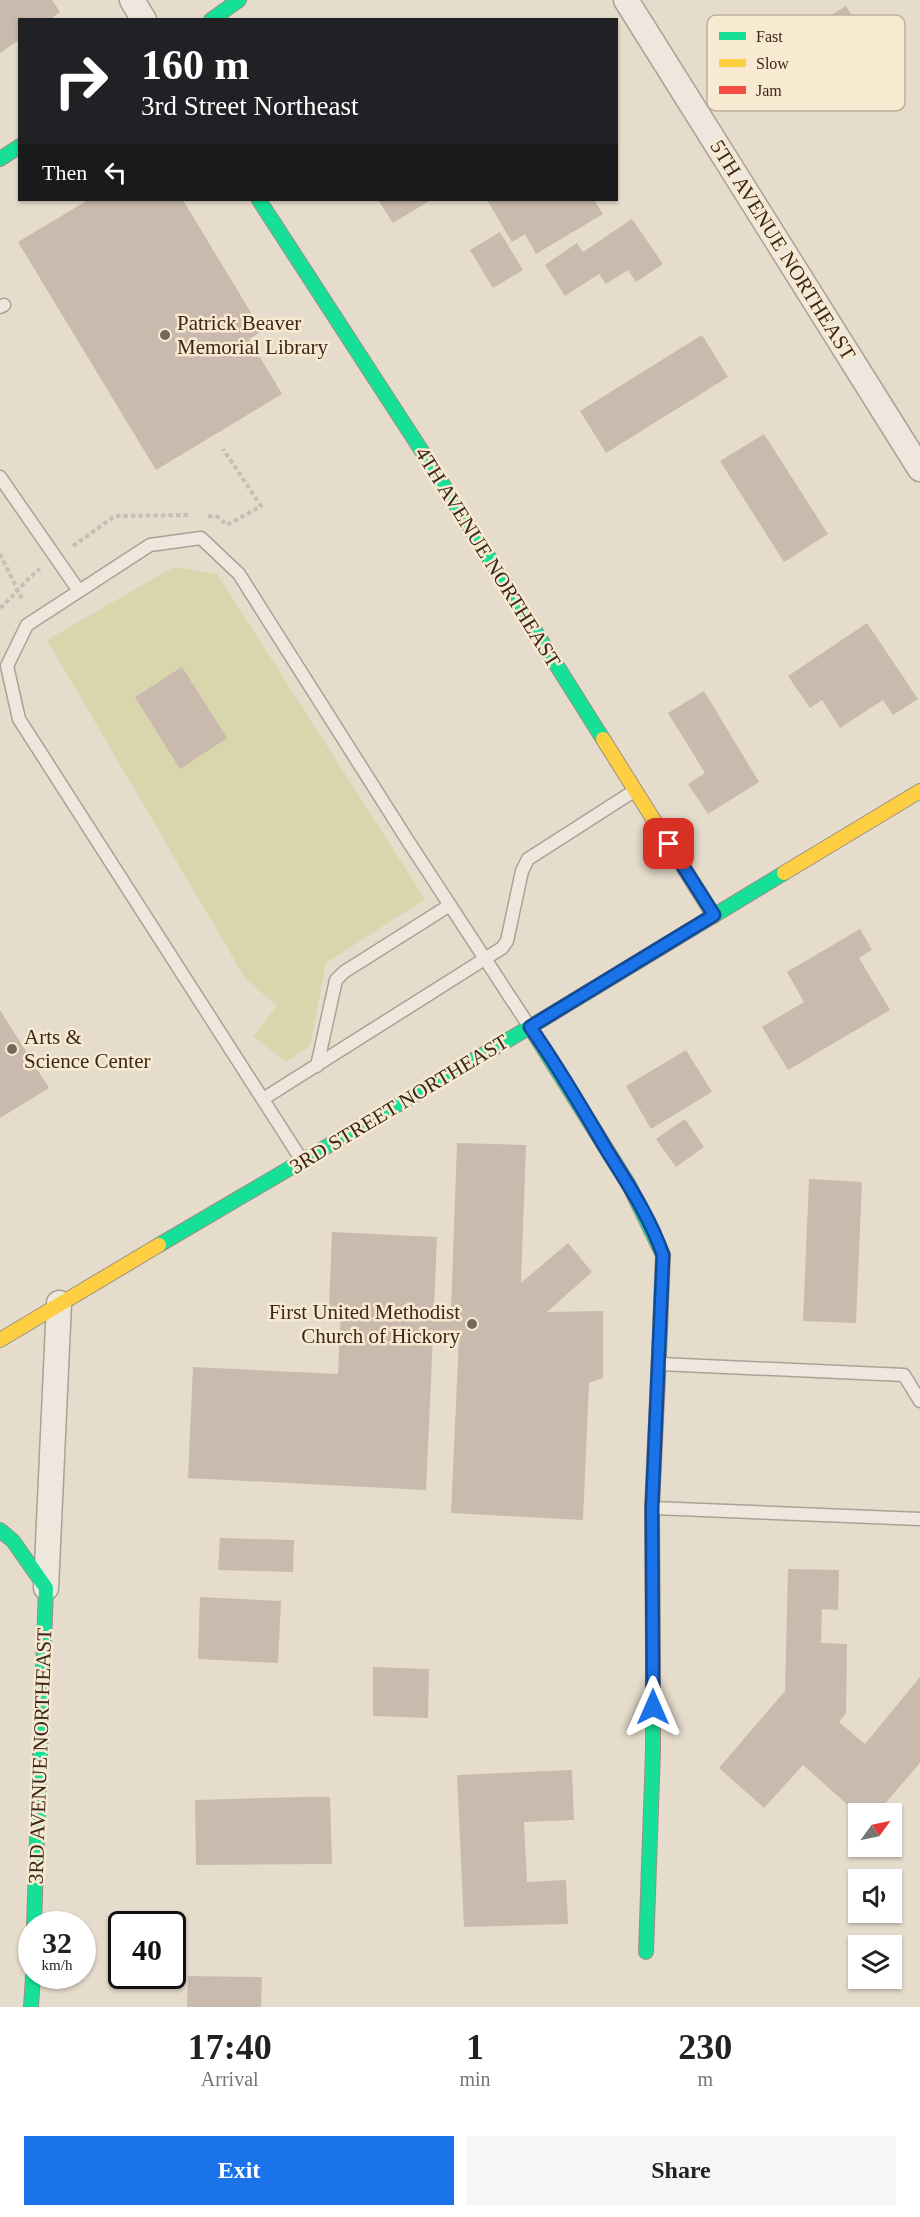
<!DOCTYPE html>
<html lang="en">
<head>
<meta charset="utf-8">
<style>
	body { margin:0; font-family:"Times New Roman",serif; background:#f6f6f6; color:#222; height:100vh; display:flex; flex-direction:column; font-size:22px; white-space:nowrap }
	* { box-sizing:border-box; margin:0 }
	p { font-size:20px; color:#767676 }
	.icon { flex:none; width:33px; height:33px; fill:none; stroke:currentColor; stroke-width:2; stroke-linecap:round; stroke-linejoin:round }
	.map { position:relative; height:2007px; overflow:hidden }
	.panel { display:flex; flex-direction:column; background:#fff; flex:1 }
	.panel>* { flex:none }
	.banner { position:absolute; left:18px; top:18px; width:600px; height:183px; border-radius:0px; box-shadow:0 2px 4px #0004; background:#202124; color:#fff; overflow:hidden }
	.needle { width:39px; rotate:57deg }
	.tools { position:absolute; left:848px; top:1803px; display:grid; gap:12px }
	.tools a { display:grid; place-items:center; width:54px; height:54px; border-radius:0px; background:#fff; box-shadow:0 2px 4px #0004; font-size:30px }
	.speed { position:absolute; left:18px; top:1911px; display:flex; gap:12px; font-size:30px; font-weight:700; text-align:center }
	.speed>* { display:grid; place-content:center; width:78px; height:78px; border-radius:50%; background:#fff; box-shadow:0 2px 4px #0004; line-height:1 }
	.speed small { font-size:15px; font-weight:400 }
	.speed .limit { border:3px solid #111; border-radius:9px; background:#fff; color:#111 }
	.pin { position:absolute; display:grid; place-items:center; width:51px; height:51px; color:#fff; margin:-26px; border-radius:12px; box-shadow:0 3px 9px #0006 }
	.me { position:absolute; width:66px; margin:-33px; rotate:0deg; stroke-linejoin:round; filter:drop-shadow(0 0 4px #0008) }
	.turn { display:flex; align-items:center; gap:21px; height:126px; padding:0 24px; font-size:27px }
	.turn .icon { width:78px; height:78px; stroke-width:2.5 }
	.turn b { display:block; font-size:42px; line-height:51px }
	.then { display:flex; align-items:center; height:57px; padding:0 24px; background:#0003; gap:12px; font-size:22px }
	.eta { display:flex; justify-content:space-evenly; align-items:center; height:102px; text-align:center }
	.eta b { font-size:36px; font-weight:700; line-height:42px }
	.primary-button { display:flex; gap:12px; margin-top:auto; padding:12px 24px }
	.primary-button a { flex:1; height:69px; border-radius:0px; background:#1a73e8; color:#fff; font-size:24px; font-weight:700; line-height:69px; text-align:center }
	.primary-button a+a { background:#f6f6f6; color:#222 }
	.map>svg:first-child { display:block }
</style>
</head>
<body>
<div class="map">
<svg width="920" height="2007" viewBox="0 0 920 2007">
	<rect width="100%" height="100%" fill="#e6dccc"/>
	<!-- green -->
	<path fill="#d9d5ad" d="M174,567L217,574L425,899L326,963L310,1046L286,1062L253,1036L277,1006L245,978L47,640Z"/>
	<!-- building -->
	<path fill="#cab9ad" d="M0,0H52L60,12L49,20H20V39L0,53Z
		M846,6L872,48L862,54L874,73L827,102L789,41Z
		M88,200H183L262,331L249,339L282,394L156,470L18,242Z
		M378,200H431L393,223Z
		M487,200H594L603,214L536,254L525,234L512,242Z
		M632,219L663,264L636,282L628,270L606,284L599,274L565,296L545,265L577,243L583,252Z
		M500,232L523,270L493,288L470,250Z
		M702,335L728,377L606,453L580,411Z
		M764,434L828,534L784,562L720,461Z
		M867,623L918,699L893,715L883,700L840,728L822,700L810,708L788,676Z
		M182,667L227,738L180,769L135,697Z
		M704,691L759,782L708,814L688,784L705,773L668,713Z
		M860,929L872,950L859,958L890,1010L788,1070L762,1027L804,1002L787,972Z
		M0,1010L49,1088L0,1118Z
		M686,1050L712,1092L651,1129L626,1086Z
		M685,1119L704,1147L676,1167L656,1139Z
		M457,1143L526,1145L521,1283L568,1243L592,1272L547,1312L603,1311V1378L589,1383L583,1520L451,1513L459,1337L433,1336L426,1490L188,1478L193,1367L338,1374L341,1308H329L332,1232L437,1237L434,1309L451,1310Z
		M809,1179L862,1182L856,1323L803,1321Z
		M220,1538L294,1540L293,1572L218,1570Z
		M788,1569L839,1570L838,1610L822,1609L821,1643L847,1644L846,1713L839,1722L865,1744L920,1677V1763L876,1814H858L803,1765L764,1808L719,1768L785,1691Z
		M200,1597L281,1601L278,1663L198,1659Z
		M373,1667L429,1669L428,1718L373,1716Z
		M572,1770L574,1820L524,1822L527,1882L566,1880L568,1924L464,1927L457,1775Z
		M303,1797H330L332,1864L196,1865L195,1800Z
		M188,1976L262,1977L261,2007H187Z"/>
	<g fill="none" stroke-linecap="round" stroke-linejoin="round">
		<defs>
			<path id="lane" d="M0,307L4,305
				M0,477L79,591
				M317,1066L336,980L344,972L450,905
				M263,1099L502,948L507,941L522,871L528,859L634,791
				M301,1159L19,719L7,666L27,625L150,545L201,538L239,574L408,841L529,1026
				M660,1364L904,1375L920,1401
				M654,1508L920,1519"/>
			<path id="street" d="M132,0L144,20
				M626,0L920,469
				M46,1588L59,1303"/>
			<path id="fast" d="M211,20L239,0
				M0,159L20,146
				M259,200L427,459L603,739
				M530,1027L629,1185L663,1255L659,1356
				M159,1245L530,1027L784,873
				M0,1530L13,1541L46,1588L34,1924
				M646,1952L653,1750V1657
				M31,2007L33,1976"/>
			<path id="slow" d="M603,739L714,916
				M784,873L920,791
				M0,1340L159,1245"/>
			<path id="jam" d="M653,1657L652,1507L659,1356"/>
		</defs>
		<!-- lane casing -->
		<use href="#lane" stroke="#aba195" stroke-width="15"/>
		<!-- street casing -->
		<use href="#street" stroke="#aba195" stroke-width="27"/>
		<!-- fast casing -->
		<use href="#fast" stroke="#9b9085" stroke-width="16"/>
		<!-- slow casing -->
		<use href="#slow" stroke="#9b9085" stroke-width="16"/>
		<!-- jam casing -->
		<use href="#jam" stroke="#9b9085" stroke-width="16"/>
		<!-- path -->
		<path stroke="#c7beb5" stroke-width="4" stroke-dasharray="4.5 3" stroke-linecap="butt" d="M208,516L218,517L227,525L261,506L223,449
			M73,546L115,516L191,515
			M0,554L22,599
			M0,608C15,595 24,581 40,569"/>
		<!-- lane -->
		<use href="#lane" stroke="#eee7de" stroke-width="12"/>
		<!-- street -->
		<use href="#street" stroke="#eee7de" stroke-width="24"/>
		<!-- fast -->
		<use href="#fast" stroke="#16e098" stroke-width="14"/>
		<!-- slow -->
		<use href="#slow" stroke="#ffcf43" stroke-width="14"/>
		<!-- jam -->
		<use href="#jam" stroke="#f24e42" stroke-width="14"/>
	</g>
	<g fill="none" stroke-linecap="round" stroke-linejoin="round">
		<defs>
			<path id="route" d="M653,1707L652,1508L663,1255C650,1217 627,1183 606,1149C582,1108 558,1066 530,1027L714,915L669,844"/>
		</defs>
		<!-- route casing -->
		<use href="#route" stroke="#114b97" stroke-width="15"/>
		<!-- route -->
		<use href="#route" stroke="#1a73e8" stroke-width="10"/>
	</g>
	<!-- markers -->
	<g fill="#77675a" stroke="#f8e9d1" stroke-width="2">
		<circle cx="165" cy="335" r="6"/>
		<circle cx="12" cy="1049" r="6"/>
		<circle cx="472" cy="1324" r="6"/>
	</g>
	<g text-anchor="middle" stroke-width="5" stroke-linejoin="round" paint-order="stroke">
		<!-- street labels -->
		<g font-size="21" fill="#3b281c" stroke="#f8e9d1">
			<text transform="translate(783 250) rotate(58)" y="7">5TH AVENUE NORTHEAST</text>
			<text transform="translate(488 557) rotate(58)" y="7">4TH AVENUE NORTHEAST</text>
			<text transform="translate(399 1104) rotate(-31)" y="7">3RD STREET NORTHEAST</text>
			<text transform="translate(40 1756) rotate(-88)" y="7">3RD AVENUE NORTHEAST</text>
		</g>
		<!-- poi labels -->
		<g font-size="21" fill="#3b281c" stroke="#f8e9d1" text-anchor="start">
			<text x="177" y="330">Patrick Beaver<tspan x="177" dy="24">Memorial Library</tspan></text>
			<text x="24" y="1044">Arts &amp;<tspan x="24" dy="24">Science Center</tspan></text>
			<text x="460" y="1319" text-anchor="end">First United Methodist<tspan x="460" dy="24">Church of Hickory</tspan></text>
		</g>
	</g>
	<!-- legend -->
	<rect x="707" y="15" width="198" height="96" rx="9" fill="#f8e9d1" stroke="#bfaf9b" stroke-width="1.5"/>
	<rect x="719" y="32" width="27" height="8" fill="#16e098"/>
	<rect x="719" y="59" width="27" height="8" fill="#ffcf43"/>
	<rect x="719" y="86" width="27" height="8" fill="#f24e42"/>
	<g font-size="16" fill="#3b281c">
		<text x="756" y="42">Fast</text>
		<text x="756" y="69">Slow</text>
		<text x="756" y="96">Jam</text>
	</g>
</svg>
<div class="tools">
<a><svg class="needle" viewBox="-14 -14 28 28"><path d="M0-13l5 13h-10z" fill="#e53935"/><path d="M0 13l5-13h-10z" fill="#767676"/></svg></a>
<a><svg class="icon" aria-label="sound" viewBox="0 0 24 24"><path d="M4 9h4l5-4v14l-5-4H4zM17 9q2 3 0 6"/></svg></a>
<a><svg class="icon" aria-label="layers" viewBox="0 0 24 24"><path d="M12 4l9 5-9 5-9-5zM3 14l9 5 9-5"/></svg></a>
</div>
<div class="speed"><div>32<small>km/h</small></div><div class="limit">40</div></div>
<div class="pin" style="left:669px;top:844px;background:#d93025"><svg class="icon" aria-label="arrive" viewBox="0 0 24 24"><path d="M6 21V4h12l-3 4 3 4H6"/></svg></div>
<svg class="me" style="left:653px;top:1707px" viewBox="-20 -20 40 40"><path d="M0-17L14 15 0 8-14 15z" fill="#1a73e8" stroke="#fff" stroke-width="4"/></svg>
<div class="banner">
<div class="turn"><svg class="icon" aria-label="right" viewBox="0 0 24 24"><path d="M7 20v-9h11M14 6l5 5-5 5"/></svg><div><b>160 m</b>3rd Street Northeast</div></div>
<div class="then">Then<svg class="icon" aria-label="left" viewBox="0 0 24 24"><path d="M17 20v-9H6M10 6l-5 5 5 5"/></svg></div>
</div>
</div>
<section class="panel">
<div class="eta">
<div><b>17:40</b><p>Arrival</p></div>
<div><b>1</b><p>min</p></div>
<div><b>230</b><p>m</p></div>
</div>
<div class="primary-button"><a>Exit</a><a>Share</a></div>
</section>
</body>
</html>
